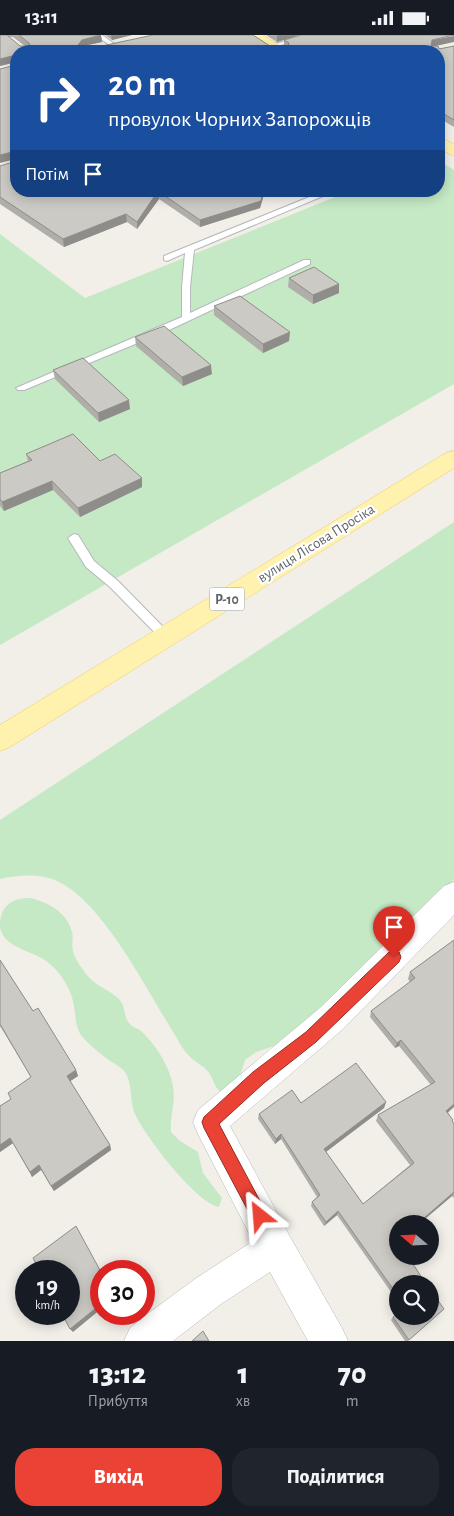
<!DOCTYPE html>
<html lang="uk">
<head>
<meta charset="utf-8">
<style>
	body { margin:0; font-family:"Alegreya Sans",sans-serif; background:#20242c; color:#f1f3f6; height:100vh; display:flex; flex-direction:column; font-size:19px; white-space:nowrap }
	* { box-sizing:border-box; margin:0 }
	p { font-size:16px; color:#9ea1a6 }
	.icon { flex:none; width:28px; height:28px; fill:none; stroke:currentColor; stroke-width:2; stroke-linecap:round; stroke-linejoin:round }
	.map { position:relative; height:1306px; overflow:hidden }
	.drawer { display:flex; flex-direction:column; background:#171b24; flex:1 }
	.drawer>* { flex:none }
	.hud { position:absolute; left:10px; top:10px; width:435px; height:152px; border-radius:20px; box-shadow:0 2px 12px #0003; background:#1a4fa0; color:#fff; overflow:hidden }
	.needle { width:32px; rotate:289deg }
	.buttons { position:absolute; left:389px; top:1180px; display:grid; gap:10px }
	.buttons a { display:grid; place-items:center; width:50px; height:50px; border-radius:50%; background:#171b24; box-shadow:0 2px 12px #0003; font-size:25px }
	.speed { position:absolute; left:15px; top:1225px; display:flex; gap:10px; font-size:25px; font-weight:700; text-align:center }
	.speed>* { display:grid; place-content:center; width:65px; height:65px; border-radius:50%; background:#171b24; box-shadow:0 2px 12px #0003; line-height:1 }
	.speed small { font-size:12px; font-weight:400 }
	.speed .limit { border:8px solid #d22; background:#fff; color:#111 }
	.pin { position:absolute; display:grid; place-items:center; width:42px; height:42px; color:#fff; margin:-51px -21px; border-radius:50% 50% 50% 0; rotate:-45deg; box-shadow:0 0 5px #0007 }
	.pin .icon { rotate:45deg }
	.me { position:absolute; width:55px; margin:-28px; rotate:332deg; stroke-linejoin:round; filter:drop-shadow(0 0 4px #0008) }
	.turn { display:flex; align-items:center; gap:18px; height:105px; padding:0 15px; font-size:22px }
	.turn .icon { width:65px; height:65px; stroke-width:2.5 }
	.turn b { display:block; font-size:35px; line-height:42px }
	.then { display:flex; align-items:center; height:48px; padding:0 15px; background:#0003; gap:10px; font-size:19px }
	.eta { display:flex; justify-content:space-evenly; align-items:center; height:85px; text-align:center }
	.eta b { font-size:30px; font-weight:800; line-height:35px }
	.cta { display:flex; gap:10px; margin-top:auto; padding:10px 15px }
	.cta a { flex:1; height:58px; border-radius:20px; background:#ea4335; color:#fff; font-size:20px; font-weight:800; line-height:58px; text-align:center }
	.cta a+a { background:#20242c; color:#f1f3f6 }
	.status { display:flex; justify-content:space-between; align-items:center; height:35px; padding:0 25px; background:#171b24; direction:ltr }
	.status svg { height:14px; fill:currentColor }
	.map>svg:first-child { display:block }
</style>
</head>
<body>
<div class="status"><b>13:11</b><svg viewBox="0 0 49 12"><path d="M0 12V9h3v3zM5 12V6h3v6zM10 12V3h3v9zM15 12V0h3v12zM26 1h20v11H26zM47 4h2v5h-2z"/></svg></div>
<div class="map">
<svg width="454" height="1306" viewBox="0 0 454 1306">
	<rect width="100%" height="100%" fill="#f1efe8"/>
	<!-- green -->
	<path fill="#c5e8c5" d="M439,126L454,135V349L0,610V199L85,263L350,156H439Z
		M454,487V844L350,949L277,1010L256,1017L245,1025L239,1044L221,1057C214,1052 214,1045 209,1038C205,1032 200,1030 195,1026C188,1021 182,1013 178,1005C150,961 104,867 57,846C40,838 17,840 0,844V785Z
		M30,863C48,867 67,877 72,897C74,903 71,909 73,916C75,924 81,932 86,939C95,951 108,954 119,964C126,971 123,981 129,988C132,992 137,993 141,996C153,1007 163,1022 169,1037C173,1047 175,1060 173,1071C172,1080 170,1088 171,1097L180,1106L198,1117L203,1138L222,1163L219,1172C196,1168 146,1102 136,1081C129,1067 133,1049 125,1037C121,1032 115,1029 110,1026C100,1018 89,1010 81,1000C75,991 76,981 74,971C72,956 62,939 50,929C37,916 3,914 0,892C0,871 11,863 30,863Z"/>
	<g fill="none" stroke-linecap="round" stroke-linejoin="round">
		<defs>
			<path id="service" d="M95,0H102L116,10L111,11Z
				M306,0H316L271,13L268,11Z
				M324,156H335L194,215L190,252V278L304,225H310V229L169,295L24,355H18L16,353L182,282V252L185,218L167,226L164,225V221Z
				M74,499L78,500L94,526L118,546L170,599L172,602L170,605H162L110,552L86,532L68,503Z"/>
			<path id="minor" d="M454,847V880L343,994L230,1091L289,1200L342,1293L348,1306H308L270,1237L221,1269L173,1306H124L130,1293L146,1280L195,1244L253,1206L198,1099L193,1087L198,1075L321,972L444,851Z"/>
			<path id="primary" d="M246,0H263L288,16H271Z
				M439,102L454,109V121L439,114Z
				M454,416V433L10,712L0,716V690L446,418Z"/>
		</defs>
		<!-- service casing -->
		<use href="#service" stroke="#b5b8bc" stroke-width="2"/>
		<!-- minor casing -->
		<use href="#minor" stroke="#b5b8bc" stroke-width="1"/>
		<!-- primary casing -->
		<use href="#primary" stroke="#f2c960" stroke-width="1"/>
		<!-- service -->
		<use href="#service" fill="#fff" fill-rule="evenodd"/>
		<!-- minor -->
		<use href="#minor" fill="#fff" fill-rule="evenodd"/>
		<!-- primary -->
		<use href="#primary" fill="#fff2af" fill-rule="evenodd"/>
	</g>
	<!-- wall -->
	<path fill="#afaea9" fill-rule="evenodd" d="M0,0H101L102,7L87,10L102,11H284V5L435,11L439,14L454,11V92L439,83V16H16V27L0,31ZM9,2H13L25,11H20Z
		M105,0H132L112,5Z
		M266,0H299L277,7Z
		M0,131L265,156L260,173L200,192L159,164L137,194L127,187L64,212L0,169Z
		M289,243L339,258L313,269L288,252Z
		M214,271L289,306L263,318L214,280Z
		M135,302L212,339L183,351L136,311Z
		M53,335L130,374L99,387L55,344Z
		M26,419L100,426L142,452L80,482L53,455L4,476L0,471V438L28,426Z
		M454,905V1072L448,1077L454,1089V1163L452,1161L419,1189H398V1221L415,1227L398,1249V1267L337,1180L324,1191L311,1171L312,1167L317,1162L281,1104L275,1109L258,1084L259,1079L301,1068L386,1067L384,1073L326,1117L363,1169L410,1130L376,1086L378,1080L431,1050L399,1011L395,1013L370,982L371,976L410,947L408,944L410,937Z
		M0,925L33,976L76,1035L78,1041L70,1046L110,1110L111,1115L54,1156L41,1135L32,1142L13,1108L0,1117V1071L11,1064L31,1042L0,991Z
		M444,1274L408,1306H405L391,1285L393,1282Z"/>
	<!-- shaded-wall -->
	<path fill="#8f8d8a" d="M101,0L102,7L83,11L78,10L82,5Z
		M111,0H132L112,5Z
		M277,0H299L277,7Z
		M454,1V7L431,12V11L432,5Z
		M16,20V27L0,31V24Z
		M16,116V124L0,128V120Z
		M158,156L159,164L137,194V187Z
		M263,156H265L260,173L200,192V185Z
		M126,179L127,187L64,212L63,204Z
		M339,249V258L313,269V260Z
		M290,297L289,306L263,318V309Z
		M211,330L212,339L183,351L182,342Z
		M129,365L130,374L99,387L98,378Z
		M142,443V452L80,482L78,473Z
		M52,446L53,455L4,476L2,467Z
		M401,1005L399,1011L395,1013L397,1008Z
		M76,1035L78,1041L69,1047L67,1041Z
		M386,1067L384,1073L323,1119L324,1114Z
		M454,1069V1072L444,1081L446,1076Z
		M281,1099V1104L275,1109L276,1104Z
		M10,1103L13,1108L0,1117V1110Z
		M110,1110L111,1115L54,1156L51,1151Z
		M39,1130L41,1135L32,1142L30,1137Z
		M454,1157L452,1161L419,1189H417Z
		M338,1176L337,1180L324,1191L326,1187Z
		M101,1269V1274L73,1297L70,1294Z"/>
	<!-- building -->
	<path fill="#cccac5" stroke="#8f8d8a" d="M0,0H7L20,11H30L29,8L19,0H101L82,5L78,10L102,11L153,0H253L270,11H288L289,8L284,5L301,0H454L432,5L431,11H438L439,14L454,11V85L439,76V16H16V20L0,24Z
		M16,30V119V116L0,120V34Z
		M16,126V156H263L261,166L200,185L158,156L137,187L126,179L63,204L0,162V131Z
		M314,232L339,249L313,260L289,243Z
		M240,261L290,297L263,309L214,271Z
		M164,291L211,330L182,342L135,302Z
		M83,323L129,365L98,378L53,335Z
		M73,399L100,426L115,419L142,443L78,473L52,446L2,467L0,464V438L32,425L26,419Z
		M454,905V1069L446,1076L453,1085L452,1086L454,1089V1157L417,1189H398V1221H411L415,1227L413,1229L426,1249H398V1261L338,1176L326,1187L312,1167L320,1160L281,1099L276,1104L259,1079L292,1055L301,1068L356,1028L386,1067L324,1114L363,1169L414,1128L378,1080L435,1047L401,1005L397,1008L371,976L415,943L410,937Z
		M0,925L33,976L38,973L76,1035L67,1041L110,1110L51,1151L39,1130L30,1137L10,1103L0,1110V1071L11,1064L8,1058L31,1042L0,989Z
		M76,1191L101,1237V1269L70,1294L62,1279H69V1236H40L33,1223Z
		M430,1254L444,1274L409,1305L393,1282L398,1278V1281H430Z
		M203,1296L209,1306H192Z"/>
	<!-- route -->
	<path fill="#ea4335" stroke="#982c22" d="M394,916L399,917L401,922L399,927L316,1007L264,1048L219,1089L268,1181L265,1187L260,1189L254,1187L204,1093L202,1087L204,1082L253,1037L306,997L389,917Z"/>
	<g text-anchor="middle" stroke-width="4.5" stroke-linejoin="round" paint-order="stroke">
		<!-- shield labels -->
		<rect fill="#fff" stroke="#8f9295" stroke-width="1" x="209.5" y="552.5" width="35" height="23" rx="4"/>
		<g font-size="14" font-weight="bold" fill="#5f6368">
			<text x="227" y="569">Р-10</text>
		</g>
		<!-- street labels -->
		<g font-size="15" fill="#5f6368" stroke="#fff">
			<text transform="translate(316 508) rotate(-32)" y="5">вулиця Лісова Просіка</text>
		</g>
	</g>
</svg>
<div class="buttons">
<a><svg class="needle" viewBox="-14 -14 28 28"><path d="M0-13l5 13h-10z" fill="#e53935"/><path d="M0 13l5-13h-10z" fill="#9ea1a6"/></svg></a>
<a><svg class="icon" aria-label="search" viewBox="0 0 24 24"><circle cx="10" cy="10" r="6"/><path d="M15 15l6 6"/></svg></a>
</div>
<div class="speed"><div>19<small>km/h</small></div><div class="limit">30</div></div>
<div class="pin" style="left:394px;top:922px;background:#d93025"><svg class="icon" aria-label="arrive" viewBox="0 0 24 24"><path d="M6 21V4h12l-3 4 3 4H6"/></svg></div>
<svg class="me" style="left:260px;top:1181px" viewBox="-20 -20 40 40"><path d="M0-17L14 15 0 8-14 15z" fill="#ea4335" stroke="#fff" stroke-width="4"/></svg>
<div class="hud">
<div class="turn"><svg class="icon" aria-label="right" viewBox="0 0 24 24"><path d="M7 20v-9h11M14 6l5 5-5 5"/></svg><div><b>20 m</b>провулок Чорних Запорожців</div></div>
<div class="then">Потім<svg class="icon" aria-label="arrive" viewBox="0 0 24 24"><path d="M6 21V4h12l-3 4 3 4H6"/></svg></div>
</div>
</div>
<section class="drawer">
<div class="eta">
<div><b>13:12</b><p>Прибуття</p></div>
<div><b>1</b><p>хв</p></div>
<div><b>70</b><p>m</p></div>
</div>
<div class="cta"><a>Вихід</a><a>Поділитися</a></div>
</section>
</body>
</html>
